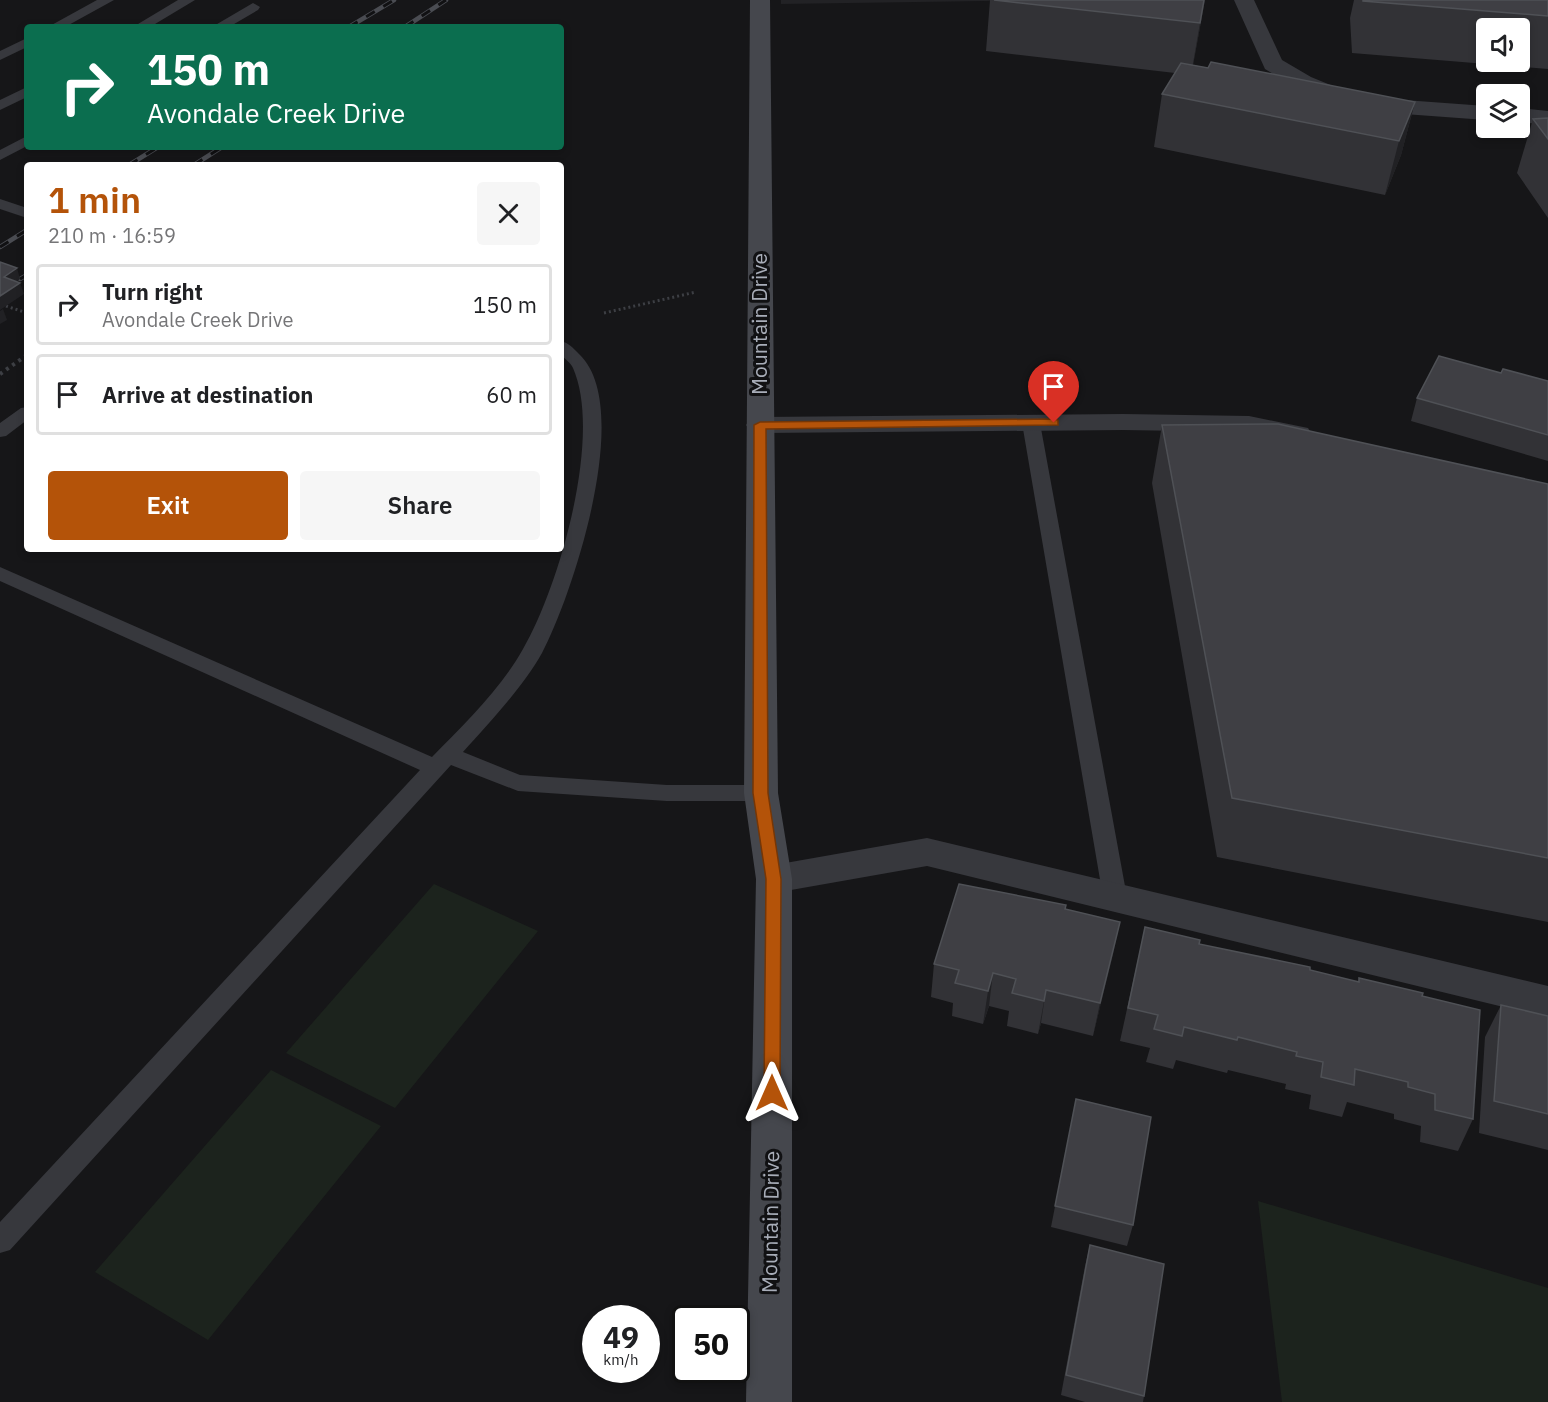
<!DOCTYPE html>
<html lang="en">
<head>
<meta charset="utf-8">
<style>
	body { margin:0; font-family:"IBM Plex Sans",sans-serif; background:#f6f6f6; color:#202124; height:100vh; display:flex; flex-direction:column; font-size:22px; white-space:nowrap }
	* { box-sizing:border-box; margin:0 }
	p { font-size:20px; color:#757577 }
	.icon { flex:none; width:33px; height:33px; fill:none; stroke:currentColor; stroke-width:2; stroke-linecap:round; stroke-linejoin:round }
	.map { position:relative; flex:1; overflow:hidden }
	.panel { position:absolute; left:24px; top:162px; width:540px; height:390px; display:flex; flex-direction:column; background:#fff; border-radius:6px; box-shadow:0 3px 9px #0003 }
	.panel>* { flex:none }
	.guide { position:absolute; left:24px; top:24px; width:540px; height:126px; border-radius:6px; box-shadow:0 3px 9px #0003; background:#0b6e4f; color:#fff; overflow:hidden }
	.buttons { position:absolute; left:1476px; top:18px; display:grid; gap:12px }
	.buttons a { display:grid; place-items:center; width:54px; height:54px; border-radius:6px; background:#fff; box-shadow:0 3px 9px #0003; font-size:30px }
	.speed { position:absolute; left:582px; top:1305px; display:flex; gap:12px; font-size:30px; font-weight:700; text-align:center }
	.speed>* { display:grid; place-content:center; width:78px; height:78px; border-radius:50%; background:#fff; box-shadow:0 3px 9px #0003; line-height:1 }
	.speed small { font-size:15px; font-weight:400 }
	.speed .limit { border:3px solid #111; border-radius:9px; background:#fff; color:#111 }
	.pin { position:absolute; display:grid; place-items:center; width:51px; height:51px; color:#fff; margin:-62px -26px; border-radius:50% 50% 50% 0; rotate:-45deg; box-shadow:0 0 6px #0007 }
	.pin .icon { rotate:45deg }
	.me { position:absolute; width:66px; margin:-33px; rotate:0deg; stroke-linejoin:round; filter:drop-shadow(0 0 4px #0008) }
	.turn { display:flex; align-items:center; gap:21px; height:126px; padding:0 24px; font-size:27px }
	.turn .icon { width:78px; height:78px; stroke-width:2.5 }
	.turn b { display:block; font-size:42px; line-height:51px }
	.round { display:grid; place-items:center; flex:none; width:63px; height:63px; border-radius:6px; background:#f6f6f6 }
	.overview { display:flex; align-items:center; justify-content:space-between; height:102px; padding:0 24px }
	h1 { font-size:36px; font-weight:600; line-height:45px; color:#b45309 }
	.button { display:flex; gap:12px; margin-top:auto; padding:12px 24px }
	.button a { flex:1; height:69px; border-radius:6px; background:#b45309; color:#fff; font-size:24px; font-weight:600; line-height:69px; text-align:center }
	.button a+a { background:#f6f6f6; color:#202124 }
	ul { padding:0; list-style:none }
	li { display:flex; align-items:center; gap:18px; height:81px; margin:0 12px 9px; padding:0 12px; border:3px solid #e0e0e0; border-radius:6px }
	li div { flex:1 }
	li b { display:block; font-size:22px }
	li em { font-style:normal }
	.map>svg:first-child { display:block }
</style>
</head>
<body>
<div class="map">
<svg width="1548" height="1402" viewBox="0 0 1548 1402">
	<rect width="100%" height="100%" fill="#161618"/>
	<!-- built -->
	<path fill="#222225" d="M781,0H1050L781,4Z"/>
	<!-- green -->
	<path fill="#1c231d" d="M434,884L538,931L395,1108L286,1053Z
		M271,1070L381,1126L208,1340L95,1272Z
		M1258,1201L1548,1288V1402H1282Z"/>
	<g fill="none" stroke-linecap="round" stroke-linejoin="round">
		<!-- path-far1 -->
		<path stroke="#3d3f44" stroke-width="3" stroke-dasharray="2 3" stroke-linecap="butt" d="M6,306L27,313
			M604,313L696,292"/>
		<!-- path -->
		<path stroke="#3d3f44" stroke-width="4" stroke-dasharray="3 4.5" stroke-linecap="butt" d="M0,374L27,355"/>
		<!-- service -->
		<path fill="#37383d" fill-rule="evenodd" d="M97,0H114L65,27H48Z
			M178,0H195L150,27H133Z
			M253,3L260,7L258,10L229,27H212Z
			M27,38V47L0,60V51Z
			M27,87V97L0,110V100Z
			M27,136V146L0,160V150Z
			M0,199L27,208V218L0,209Z
			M561,341C569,343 573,348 579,354C635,406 573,594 542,653C523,687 489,723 463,752L520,775L667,785H761L769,787L772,793L769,799L761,801H667L518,791L451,765L10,1250L0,1253V1222L420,770L0,581V567L432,757C464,724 500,690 523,649C559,587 603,436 573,368C571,363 565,359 561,355Z
			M27,407V420L6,436L0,437V423L21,408Z
			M1031,418L1037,419L1040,423L1127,897L1123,903L1115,906L1107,903L1103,897L1022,423L1025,419Z"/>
		<!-- minor -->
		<path fill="#37383d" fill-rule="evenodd" d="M1234,0H1254L1282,60L1311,77L1333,86L1404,100L1486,106V120L1404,114L1319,96L1295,87L1265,69Z
			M1520,108L1548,111V125L1520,122Z
			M1123,414L1249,416L1308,428L1312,434L1308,440L1298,443L1249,432L1123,430L760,433L750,431L746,425L750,419L760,417Z
			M927,838L1548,986V1018L927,866L774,893L761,889L756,879L761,869L774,865Z"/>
		<!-- secondary -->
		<path fill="#45474d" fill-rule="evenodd" d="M750,0H770L778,793L792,879V1402H746L756,879L744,793Z"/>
		<defs>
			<path id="rail" d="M349,27L394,0
				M405,27L446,0
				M129,165L158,147
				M194,165L222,147
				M0,247L27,230
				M20,279L27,275"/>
		</defs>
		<!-- rail casing -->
		<use href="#rail" stroke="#4a4c52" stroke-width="4.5"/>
		<!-- rail -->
		<use href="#rail" stroke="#111113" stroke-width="3" stroke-dasharray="10" stroke-linecap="butt"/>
	</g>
	<!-- wall -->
	<path fill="#323236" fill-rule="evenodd" d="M990,0H1205L1193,65L1415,102L1401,155L1385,195L1154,147L1162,94L1175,73L986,51Z
		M1354,0H1548V69L1352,53L1350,18ZM1486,28H1520V62H1486Z
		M1548,118V218L1517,173L1533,119Z
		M1501,373L1548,381V461L1411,421L1417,398Z
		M1162,425L1548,484V922L1217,857L1152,483Z
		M1065,909L1120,922L1093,1036L1041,1023L1038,1034L1007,1026L1009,1011L989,1006L983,1024L952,1016L953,1003L931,997L934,964Z
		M1145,927L1199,944L1358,982L1359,978L1422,996L1473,1119L1458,1151L1420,1142L1421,1126L1394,1119V1114L1347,1102L1342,1117L1309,1109L1311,1095L1285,1089L1286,1084L1228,1070L1227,1073L1176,1060L1173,1069L1146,1062L1150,1048L1120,1041Z
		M1501,1005L1548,1016V1150L1479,1133L1485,1037Z
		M1076,1099L1133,1225L1127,1246L1051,1227Z
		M1090,1245L1144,1396L1143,1402H1085L1061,1395L1085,1266Z"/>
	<!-- shaded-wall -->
	<path fill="#212124" d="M1205,0L1198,38L1191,75L1200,23Z
		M1415,102L1401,155L1385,195L1399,141Z
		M17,268L20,279L7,288L4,277Z
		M20,283L24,294L0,310V296Z
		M3,309L7,320L0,324V311Z
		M1120,922L1113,955L1093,1036L1100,1003Z
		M993,973L989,1006L983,1024L988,991Z
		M1046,990L1041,1023L1038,1034Z"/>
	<!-- building -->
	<path fill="#3f3f44" stroke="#4f5156" stroke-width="1.5" d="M994,0H1204L1200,23Z
		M1363,0H1548V16L1363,1Z
		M1211,62L1415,102L1399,141L1162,94L1181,63L1208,68Z
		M1548,118V139L1533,119Z
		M0,262L17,268L4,277L20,283L0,296Z
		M1439,356L1501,373L1503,369L1548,381V435L1417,398Z
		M1278,424L1548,484V858L1232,798L1162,425Z
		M959,884L1066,905L1065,909L1120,922L1100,1003L1046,990L1044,1001L1012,993L1016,979L993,973L988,991L955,983L959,970L934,964Z
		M1145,927L1200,940L1199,944L1310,967V970L1359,982V978L1423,993L1422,996L1480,1010L1473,1119L1435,1110V1094L1408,1087V1082L1355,1069L1354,1085L1321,1077L1323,1062L1296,1056L1297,1052L1238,1037L1237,1040L1184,1027L1182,1036L1154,1029L1158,1015L1128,1008Z
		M1501,1005L1548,1016V1114L1494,1101Z
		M1076,1099L1151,1117L1133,1225L1055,1206Z
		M1090,1245L1164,1264L1144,1396L1066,1375Z"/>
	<!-- route -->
	<path fill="#b45309" stroke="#753606" stroke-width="1.5" d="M1054,419L1058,420V425L766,429L768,793L781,879L780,1093L778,1098L772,1100L766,1098L764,1093L766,879L753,793L754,425L760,422Z"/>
	<g text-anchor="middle" stroke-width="6" stroke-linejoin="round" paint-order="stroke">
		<!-- street labels -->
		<g font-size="21" fill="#a8adb8" stroke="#111113">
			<text transform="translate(760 324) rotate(-90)" y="7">Mountain Drive</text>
			<text transform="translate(771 1222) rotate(-89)" y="7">Mountain Drive</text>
		</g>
	</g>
</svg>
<div class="buttons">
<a><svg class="icon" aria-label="sound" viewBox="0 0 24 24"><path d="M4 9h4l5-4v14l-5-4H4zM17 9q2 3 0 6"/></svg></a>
<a><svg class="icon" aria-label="layers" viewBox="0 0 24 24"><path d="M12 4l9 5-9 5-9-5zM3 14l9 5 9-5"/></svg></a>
</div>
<div class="speed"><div>49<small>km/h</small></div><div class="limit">50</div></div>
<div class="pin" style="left:1054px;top:423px;background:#d93025"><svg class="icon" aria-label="arrive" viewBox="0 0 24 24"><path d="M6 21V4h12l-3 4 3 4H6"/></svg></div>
<svg class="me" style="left:772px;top:1093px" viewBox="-20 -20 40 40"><path d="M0-17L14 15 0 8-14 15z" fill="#b45309" stroke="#fff" stroke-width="4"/></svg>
<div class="guide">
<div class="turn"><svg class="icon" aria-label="right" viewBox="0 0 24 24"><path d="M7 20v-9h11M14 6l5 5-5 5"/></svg><div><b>150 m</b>Avondale Creek Drive</div></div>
</div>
<section class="panel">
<div class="overview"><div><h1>1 min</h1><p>210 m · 16:59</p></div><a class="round"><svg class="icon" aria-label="close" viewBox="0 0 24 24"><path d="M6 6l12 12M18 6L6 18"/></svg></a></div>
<ul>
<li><svg class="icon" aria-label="right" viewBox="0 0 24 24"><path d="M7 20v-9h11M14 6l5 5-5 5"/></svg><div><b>Turn right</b><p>Avondale Creek Drive</p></div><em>150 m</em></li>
<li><svg class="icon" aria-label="arrive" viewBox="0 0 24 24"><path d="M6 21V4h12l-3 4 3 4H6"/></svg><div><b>Arrive at destination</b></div><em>60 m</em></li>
</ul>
<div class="button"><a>Exit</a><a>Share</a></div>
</section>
</div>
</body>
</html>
